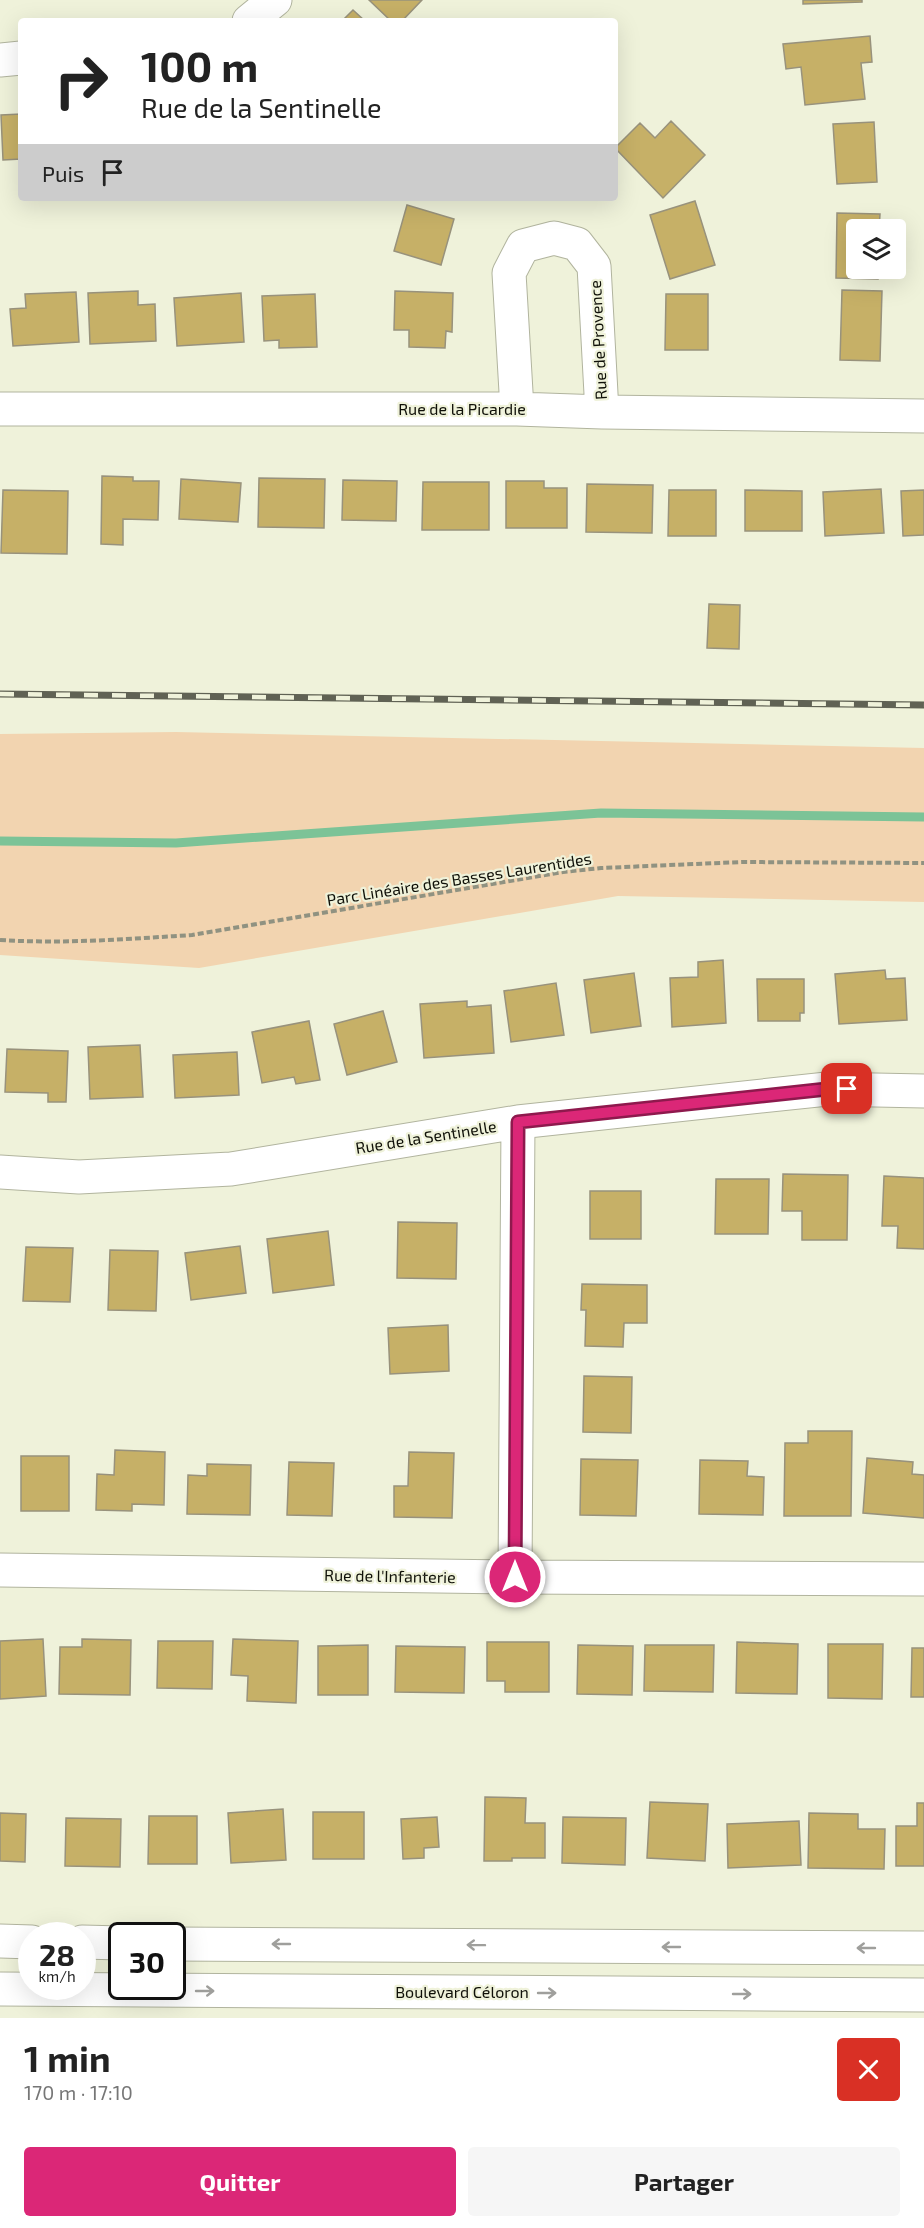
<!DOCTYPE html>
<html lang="fr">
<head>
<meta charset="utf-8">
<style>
	body { margin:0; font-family:"Exo 2",sans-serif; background:#f6f6f6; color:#222; height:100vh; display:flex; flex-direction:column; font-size:22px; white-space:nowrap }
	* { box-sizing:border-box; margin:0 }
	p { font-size:20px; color:#767676 }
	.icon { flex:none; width:33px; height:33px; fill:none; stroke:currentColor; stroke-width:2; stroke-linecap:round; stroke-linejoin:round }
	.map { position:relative; height:2018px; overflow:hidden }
	.side { display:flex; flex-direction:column; background:#fff; flex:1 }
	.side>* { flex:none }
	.top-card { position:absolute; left:18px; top:18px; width:600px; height:183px; border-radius:6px; box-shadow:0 6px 24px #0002; background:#fff; color:#222; overflow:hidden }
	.buttons { position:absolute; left:846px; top:219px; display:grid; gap:12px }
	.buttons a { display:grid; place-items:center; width:60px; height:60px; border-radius:6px; background:#fff; box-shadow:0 6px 24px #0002; font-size:30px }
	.speed { position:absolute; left:18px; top:1922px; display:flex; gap:12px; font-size:30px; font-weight:700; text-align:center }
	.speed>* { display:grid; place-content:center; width:78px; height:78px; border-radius:50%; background:#fff; box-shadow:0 6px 24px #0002; line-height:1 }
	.speed small { font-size:15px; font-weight:400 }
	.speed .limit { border:3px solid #111; border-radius:9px; background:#fff; color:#111 }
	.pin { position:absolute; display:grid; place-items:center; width:51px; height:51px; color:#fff; margin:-26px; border-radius:12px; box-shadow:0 3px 9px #0006 }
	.me { position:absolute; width:66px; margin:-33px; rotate:0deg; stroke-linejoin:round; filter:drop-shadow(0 0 4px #0008) }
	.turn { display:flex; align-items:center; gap:21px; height:126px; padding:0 24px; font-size:27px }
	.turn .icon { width:78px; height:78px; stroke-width:2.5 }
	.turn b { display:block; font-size:42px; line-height:51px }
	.then { display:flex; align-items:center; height:57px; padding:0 24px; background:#0003; gap:12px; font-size:22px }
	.round { display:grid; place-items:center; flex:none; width:63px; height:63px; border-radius:6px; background:#f6f6f6 }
	.head { display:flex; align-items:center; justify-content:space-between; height:102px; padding:0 24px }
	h1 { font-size:36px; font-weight:700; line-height:45px }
	.action { display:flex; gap:12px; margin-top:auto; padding:12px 24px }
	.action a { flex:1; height:69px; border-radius:6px; background:#db2777; color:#fff; font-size:24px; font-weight:700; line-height:69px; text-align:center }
	.action a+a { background:#f6f6f6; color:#222 }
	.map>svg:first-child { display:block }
</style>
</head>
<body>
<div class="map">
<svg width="924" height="2018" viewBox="0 0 924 2018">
	<rect width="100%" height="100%" fill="#eff2da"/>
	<!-- green -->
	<path fill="#f2d4b0" d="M176,732L924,748V902L618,896L199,968L0,955V734Z"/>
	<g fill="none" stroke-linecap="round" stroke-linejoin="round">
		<!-- stream -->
		<path stroke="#7cc397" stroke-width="9" d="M0,841L176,843L601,813L924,817"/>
	</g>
	<!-- building -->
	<path fill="#c6b067" stroke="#98927c" stroke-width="1.5" d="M369,0H422L402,21H391Z
		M803,0H862V2L803,4Z
		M353,10L365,21H342Z
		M870,36L872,62L861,63L865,99L805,105L801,67L786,69L783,44Z
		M21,114V159L3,160L1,115Z
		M671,121L705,155L663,198L615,148L640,123L655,138Z
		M874,122L877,182L837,184L833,124Z
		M695,201L715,265L670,279L650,215Z
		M407,205L454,219L441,265L394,251Z
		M837,213L880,214L879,230H856V268H878V279L836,278Z
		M842,290L882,291L880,361L840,360Z
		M138,291V305L155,304L156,341L90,344L88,293Z
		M395,291L453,293L452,332L446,331L445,348L409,347V330H394Z
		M76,292L79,342L13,346L10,309L26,308L25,294Z
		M241,293L244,342L177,346L174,298Z
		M315,294L317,347L279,348V340L264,341L262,296Z
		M666,294H708V350H665Z
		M102,476L133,477V481H159L158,520L123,519V545L101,544Z
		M259,478L325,479L324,528L258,527Z
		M181,479L241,483L238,522L179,519Z
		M343,480L397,481L396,521L342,520Z
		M506,481H544V488H567V528H506Z
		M423,482H489V530H422Z
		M587,484L653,485L652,533L586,532Z
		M881,489L884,533L825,536L823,492Z
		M3,490L68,491L67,554L1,553Z
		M669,490H716V536H668Z
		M745,490L802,491V531H745Z
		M924,490V535L903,536L901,491Z
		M709,604L740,605L739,649L707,648Z
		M723,960L726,1023L672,1027L670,978L698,977V962Z
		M885,970L886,979L905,978L907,1020L839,1024L835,974Z
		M634,973L641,1026L591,1033L584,980Z
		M757,979H804V1013H800V1021H758Z
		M556,983L564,1035L511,1042L504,991Z
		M467,1001V1007L491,1005L494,1053L424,1058L420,1004Z
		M383,1011L397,1062L347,1075L334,1024Z
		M309,1021L320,1080L296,1084L294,1077L262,1083L252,1032Z
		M140,1045L143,1097L90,1099L88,1047Z
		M7,1049L68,1051L66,1102H48V1093L5,1092Z
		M237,1052L239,1095L175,1098L173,1055Z
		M783,1174L848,1175L847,1240H802V1211H782Z
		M884,1176L924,1178V1249L897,1248L898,1226H882Z
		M716,1179H769L768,1234H715Z
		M590,1191H641V1239H590Z
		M398,1222L457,1223L456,1279L397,1278Z
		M328,1231L334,1285L273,1293L267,1239Z
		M240,1246L246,1293L191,1300L185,1253Z
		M26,1247L73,1248L70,1302L23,1301Z
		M110,1250L158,1251L156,1311L108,1310Z
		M582,1284L647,1285V1323H624L623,1347L585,1346L586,1310H581Z
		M448,1325L449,1371L390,1374L388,1328Z
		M584,1376L632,1377L631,1433L583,1432Z
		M808,1431H852L851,1516H784L785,1443H808Z
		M115,1450L165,1452L164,1505L132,1504V1511L96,1510L97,1474L114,1475Z
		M409,1452L454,1453L452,1518L394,1517V1486H408Z
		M21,1456H69V1511H21Z
		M867,1458L913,1462L912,1474L924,1475V1518L863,1513Z
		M581,1459L638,1460L636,1516L580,1515Z
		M700,1460L748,1461L747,1476L764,1477L763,1515L699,1514Z
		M289,1462L334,1463L332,1516L287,1515Z
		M207,1464L251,1465L250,1515L187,1514L188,1475L207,1476Z
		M43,1639L46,1696L0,1699V1641Z
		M82,1639L131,1640L130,1695L59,1694L60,1647H82Z
		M233,1639L298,1641L296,1703L247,1701L248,1676L231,1675Z
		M158,1641H213L212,1689L157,1688Z
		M487,1642H549V1692H505V1681H487Z
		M737,1642L798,1644L797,1694L736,1693Z
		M828,1644H883L882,1699L828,1698Z
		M368,1645V1695H318V1646Z
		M578,1645L633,1646L632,1695L577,1694Z
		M645,1645H714L713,1692L644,1691Z
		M396,1646L465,1647L464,1693L395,1692Z
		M912,1648H924V1697H911Z
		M485,1797L526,1798L525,1823H545V1858H512V1861H484Z
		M650,1802L708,1804L705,1861L647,1858Z
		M917,1803H924V1866H896V1826H917Z
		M283,1809L286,1860L231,1863L228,1813Z
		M313,1812H364V1859H313Z
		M0,1813L26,1814L25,1862L0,1861Z
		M809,1813L858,1814V1829H885L884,1869L808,1868Z
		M149,1816H197V1864H148Z
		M437,1817L439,1847L424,1848V1858L403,1859L401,1819Z
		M563,1817L626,1818L625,1865L562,1863Z
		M66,1818L121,1819L120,1867L65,1866Z
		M799,1821L801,1865L728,1868L727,1824Z"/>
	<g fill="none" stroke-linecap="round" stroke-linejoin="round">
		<defs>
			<path id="minor" d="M249,21L275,0
				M0,60L21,58
				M0,409H517L602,412L924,416
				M517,409L509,273L523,246L554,238L577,244L594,266L602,412
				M0,1172L79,1177L231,1169L518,1122L827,1089L924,1091
				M0,1570L515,1577L924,1579
				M515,1577L518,1122
				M0,1941L32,1942
				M82,1942L122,1943
				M172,1944L924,1948
				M0,1989L924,1995"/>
		</defs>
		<!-- minor casing -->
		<use href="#minor" stroke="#b1b49e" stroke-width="35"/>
		<!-- path -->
		<path stroke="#909281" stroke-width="4" stroke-dasharray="6 3" stroke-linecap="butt" d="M0,940C64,944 128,939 192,935L563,872L601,868L742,862L924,863"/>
		<!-- minor -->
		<use href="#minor" stroke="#fff" stroke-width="33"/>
		<defs>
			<path id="rail" d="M0,694L924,705"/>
		</defs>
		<!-- rail casing -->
		<use href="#rail" stroke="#606254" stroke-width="7"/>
		<!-- rail -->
		<use href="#rail" stroke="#eff2da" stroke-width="4.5" stroke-dasharray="14" stroke-linecap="butt"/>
	</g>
	<!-- one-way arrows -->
	<defs><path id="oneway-shaft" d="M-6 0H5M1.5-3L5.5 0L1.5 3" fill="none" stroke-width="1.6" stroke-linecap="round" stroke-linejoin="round" transform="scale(1.5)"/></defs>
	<g stroke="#9f9f9c">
		<use href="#oneway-shaft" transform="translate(281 1944) rotate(-180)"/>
		<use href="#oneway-shaft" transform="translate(476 1945) rotate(-179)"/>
		<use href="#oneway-shaft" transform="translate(671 1947) rotate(-180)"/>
		<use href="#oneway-shaft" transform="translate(866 1948) rotate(-180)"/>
		<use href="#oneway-shaft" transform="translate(205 1991)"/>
		<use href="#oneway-shaft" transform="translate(547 1993)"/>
		<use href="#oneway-shaft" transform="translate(742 1994)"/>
	</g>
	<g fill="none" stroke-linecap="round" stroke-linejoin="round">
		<defs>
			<path id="route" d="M515,1577L518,1122L827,1089H847"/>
		</defs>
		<!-- route casing -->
		<use href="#route" stroke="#8e194d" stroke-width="15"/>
		<!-- route -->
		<use href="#route" stroke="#db2777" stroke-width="10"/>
	</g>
	<g text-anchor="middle" stroke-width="4.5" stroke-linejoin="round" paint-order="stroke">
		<!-- street labels -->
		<g font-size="16" fill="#0f1008" stroke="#eff2da">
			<text transform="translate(598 340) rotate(-93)" y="6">Rue de Provence</text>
			<text x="462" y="415">Rue de la Picardie</text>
			<text transform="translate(459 879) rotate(-9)" y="6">Parc Linéaire des Basses Laurentides</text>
			<text transform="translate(426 1137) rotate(-9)" y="6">Rue de la Sentinelle</text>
			<text transform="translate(390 1576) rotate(1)" y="6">Rue de l'Infanterie</text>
			<text x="462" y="1998">Boulevard Céloron</text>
		</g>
	</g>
</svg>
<div class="buttons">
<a><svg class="icon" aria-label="layers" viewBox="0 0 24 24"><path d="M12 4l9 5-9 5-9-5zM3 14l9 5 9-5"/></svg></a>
</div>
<div class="speed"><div>28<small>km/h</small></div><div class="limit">30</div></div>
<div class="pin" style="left:847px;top:1089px;background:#d93025"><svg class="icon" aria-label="arrive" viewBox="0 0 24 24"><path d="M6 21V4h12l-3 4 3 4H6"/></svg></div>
<svg class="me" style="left:515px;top:1577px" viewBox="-20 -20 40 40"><circle r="17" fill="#db2777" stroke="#fff" stroke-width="3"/><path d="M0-11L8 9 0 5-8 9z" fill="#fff"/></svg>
<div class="top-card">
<div class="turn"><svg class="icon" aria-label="right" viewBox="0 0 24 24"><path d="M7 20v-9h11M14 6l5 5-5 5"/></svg><div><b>100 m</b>Rue de la Sentinelle</div></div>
<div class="then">Puis<svg class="icon" aria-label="arrive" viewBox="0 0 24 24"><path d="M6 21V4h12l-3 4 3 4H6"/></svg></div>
</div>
</div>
<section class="side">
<div class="head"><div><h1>1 min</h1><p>170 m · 17:10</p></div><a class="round" style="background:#d93025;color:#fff"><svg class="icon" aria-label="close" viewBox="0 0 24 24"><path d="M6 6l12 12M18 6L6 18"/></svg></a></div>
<div class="action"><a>Quitter</a><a>Partager</a></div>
</section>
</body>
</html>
